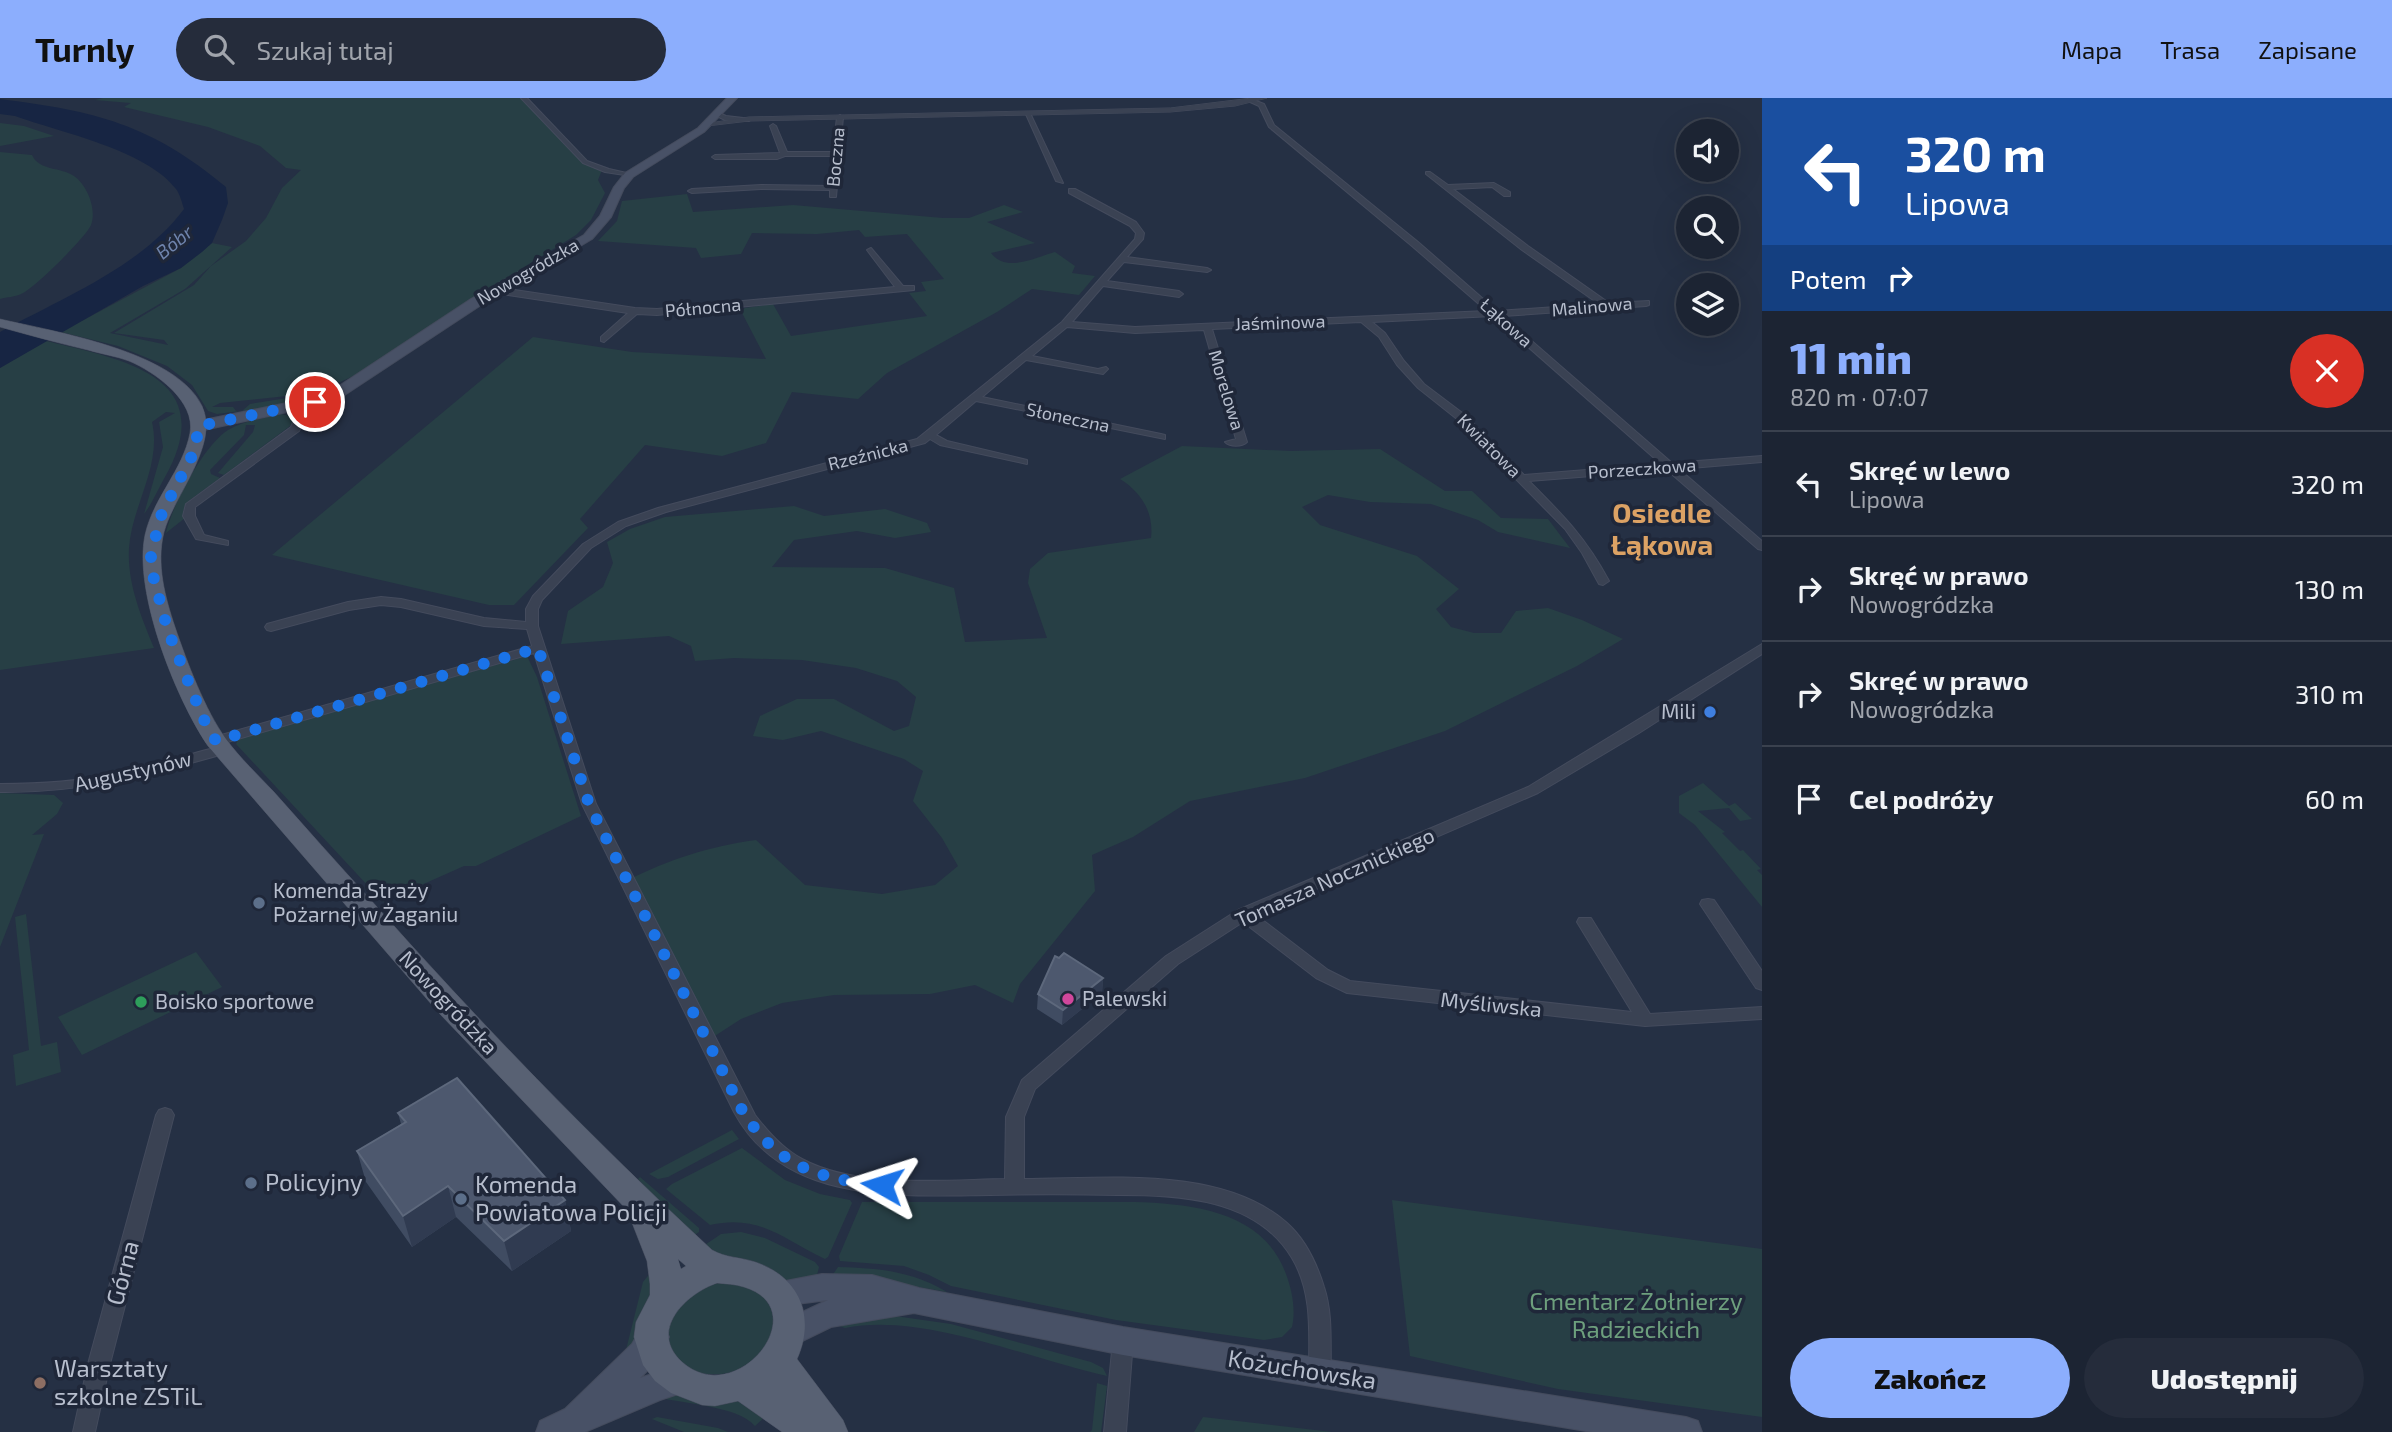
<!DOCTYPE html>
<html lang="pl">
<head>
<meta charset="utf-8">
<style>
	body { margin:0; font-family:"Exo 2",sans-serif; background:#252c3b; color:#f1f3f6; height:100vh; display:flex; flex-direction:column; font-size:26px; white-space:nowrap }
	* { box-sizing:border-box; margin:0 }
	p { font-size:23px; color:#a0a4ac }
	.icon { flex:none; width:38px; height:38px; fill:none; stroke:currentColor; stroke-width:2; stroke-linecap:round; stroke-linejoin:round }
	.map { position:relative; flex:1; overflow:hidden }
	.sheet { display:flex; flex-direction:column; background:#1c2433; width:630px }
	.sheet>* { flex:none }
	.banner { background:#1a4fa0; color:#fff; overflow:hidden }
	.controls { position:absolute; left:1676px; top:21px; display:grid; gap:14px }
	.controls a { display:grid; place-items:center; width:63px; height:63px; border-radius:50%; background:#1c2433; box-shadow:0 7px 28px #0002,0 0 0 2px #3a414e; font-size:35px }
	.pin { position:absolute; display:grid; place-items:center; width:60px; height:60px; color:#fff; margin:-30px; border:4px solid #fff; border-radius:50%; box-shadow:0 2px 7px #0007 }
	.me { position:absolute; width:77px; margin:-38px; rotate:276deg; stroke-linejoin:round; filter:drop-shadow(0 0 5px #0008) }
	.turn { display:flex; align-items:center; gap:24px; height:147px; padding:0 28px; font-size:32px }
	.turn .icon { width:91px; height:91px; stroke-width:2.5 }
	.turn b { display:block; font-size:49px; line-height:60px }
	.then { display:flex; align-items:center; height:66px; padding:0 28px; background:#0003; gap:14px; font-size:26px }
	.round { display:grid; place-items:center; flex:none; width:74px; height:74px; border-radius:37px; background:#252c3b }
	.summary { display:flex; align-items:center; justify-content:space-between; height:119px; padding:0 28px }
	h1 { font-size:42px; font-weight:800; line-height:52px; color:#8caefd }
	.cta { display:flex; gap:14px; margin-top:auto; padding:14px 28px }
	.cta a { flex:1; height:80px; border-radius:42px; background:#8caefd; color:#111; font-size:28px; font-weight:800; line-height:80px; text-align:center }
	.cta a+a { background:#252c3b; color:#f1f3f6 }
	ul { padding:0; list-style:none }
	li { display:flex; align-items:center; gap:21px; height:105px; padding:0 28px; border-top:2px solid #3a414e }
	li div { flex:1 }
	li b { display:block; font-size:26px }
	li em { font-style:normal }
	header { display:flex; align-items:center; gap:42px; box-sizing:border-box; height:98px; padding:0 35px; background:#8caefd; color:#111 }
	header strong { font-size:33px }
	nav { display:flex; gap:38px; margin-inline-start:auto; font-size:24px }
	.search { width:490px; height:63px; background:#252c3b; display:flex; align-items:center; gap:18px; box-sizing:border-box; padding:0 24px; border-radius:38px; color:#a0a4ac; font-size:26px }
	main { display:flex; flex:1; min-height:0 }
	.map>svg:first-child { display:block }
</style>
</head>
<body>
<header>
<strong>Turnly</strong>
<div class="search"><svg class="icon" aria-label="search" viewBox="0 0 24 24"><circle cx="10" cy="10" r="6"/><path d="M15 15l6 6"/></svg>Szukaj tutaj</div>
<nav><a>Mapa</a><a>Trasa</a><a>Zapisane</a></nav>
</header>
<main>
<div class="map">
<svg width="1762" height="1334" viewBox="0 0 1762 1334">
	<rect width="100%" height="100%" fill="#253044"/>
	<!-- green -->
	<path fill="#273f45" d="M103,0H521L545,18L593,68L602,72L598,82L605,95L591,122L576,137L521,171L523,173L369,271L331,288L296,297L220,305L212,309H233L236,313H242L250,306L319,295L353,282L325,297L288,307L217,316L208,313L192,287L167,268L118,248L61,234L181,170L212,145L232,149L185,191L110,235L168,247L164,242L114,235L194,187L211,168L246,143L266,120L282,90L301,72L286,70L260,48L208,29L124,9L131,5L95,2Z
		M0,25L24,28L54,38L0,48Z
		M0,54L32,57C39,73 61,69 74,78C87,87 97,111 91,127C86,139 34,191 21,196C15,199 7,199 0,201Z
		M687,96L693,114L793,107L943,120H969L1004,107L1023,114L987,124L1035,145L991,155C1006,175 1034,160 1055,154L1075,168L1072,175L1095,178L1079,197L1032,191L997,214L887,275L858,301L792,294L766,345L722,358L645,347L580,421L588,430L514,507H489L272,457L533,239L632,254L766,261L741,213L745,210L773,206L791,238L927,218L909,195L926,193L921,184L944,181L907,136L865,139L859,132L817,136L752,135L741,156L701,160L696,150L598,143L617,123L622,103Z
		M46,243C120,261 222,277 165,379C158,391 152,406 144,416L163,349L159,324L175,315L166,314L152,324C162,368 132,407 129,450C127,485 141,518 154,550L0,572V270Z
		M281,316L291,318L293,324L290,328L224,377L218,375L253,334L255,327H246L244,337L210,372L211,376L220,380L190,402L183,413L185,420L166,435C172,407 204,347 228,332C244,323 263,320 281,316Z
		M1182,348L1291,353L1380,351L1445,393H1472L1501,420L1548,421L1570,450L1498,434L1478,422L1431,406L1370,404L1328,397L1302,409L1320,427L1417,458L1459,491L1436,511L1451,529L1474,535H1501L1516,513L1548,510L1582,522L1623,541L1577,568L1445,633L1305,680L1190,703L1133,739L1092,757L1095,793L1020,886L1013,905L975,887L930,896L834,897L782,905L741,921L707,943L626,783C670,761 707,749 756,742L805,787L882,796L935,787L958,768L942,740L913,703L923,673L904,661L821,633L783,642L753,638L760,618L797,601H834L894,633L909,628L916,599L897,583L856,570L802,562L734,560L695,563L691,548L669,538L561,546L568,513L603,489L613,465L607,444L630,431L665,419L794,408L824,418L885,411L927,425L931,434L895,440L857,433L794,442L772,469L885,470L954,490L965,544L1047,540L1028,485L1030,471L1048,455L1151,440C1154,414 1141,394 1120,381Z
		M527,558L537,579L581,718L476,768H464L383,804L236,646L239,640Z
		M1703,685L1729,708L1735,705L1752,721L1740,723L1729,710L1698,713L1725,734L1722,735L1740,753L1743,752L1761,771L1757,772L1762,777V809L1695,727L1679,715V698Z
		M0,695L54,697L63,705L57,716L32,737L44,736L0,849Z
		M26,816L41,948L57,944L61,974L16,988L13,957L29,952L15,819Z
		M196,854L222,889L82,957L58,919Z
		M732,1032L739,1041L668,1079L658,1081L649,1076Z
		M742,1050L785,1082L820,1096L850,1102L852,1105L828,1159L825,1161C782,1141 761,1116 710,1127L666,1091L672,1086Z
		M640,1079L699,1130V1134L689,1141L638,1081Z
		M1392,1102L1762,1151V1319L1558,1291L1410,1258Z
		M862,1104H1135C1193,1106 1263,1113 1286,1176C1292,1192 1296,1212 1292,1229L1282,1239L1264,1242L1116,1222L951,1188L929,1177L904,1168L840,1163L839,1158Z
		M741,1134L765,1140L815,1164L819,1169L815,1185L786,1183L699,1151L721,1136Z
		M838,1169C878,1170 912,1173 947,1194L879,1182H829Z
		M657,1171L638,1242L623,1264L643,1184L651,1174Z
		M715,1184C723,1184 734,1183 742,1186C802,1205 766,1281 711,1276C702,1276 694,1275 686,1270C665,1255 658,1217 682,1201C692,1194 704,1189 715,1184Z
		M888,1217L951,1226L1091,1264L1103,1270L1107,1278C1029,1261 922,1214 845,1230L837,1227Z
		M1097,1285L1107,1288L1101,1334H1090L1092,1332Z
		M658,1295L738,1302L769,1315L755,1328C737,1307 680,1306 653,1298Z
		M657,1319L718,1330L728,1334H684L652,1321Z
		M1203,1319L1332,1334H1194Z"/>
	<!-- water -->
	<path fill="#172543" d="M0,1C96,13 150,26 226,89L228,105L222,122L212,145L202,154L181,170L143,188L0,270V234C62,200 141,169 184,111C182,105 180,96 176,91C147,52 59,34 15,18L0,16Z"/>
	<g fill="none" stroke-linecap="round" stroke-linejoin="round">
		<defs>
			<path id="minor" d="M521,0H527L587,63L609,71L631,76V78L605,74L583,65Z
				M1251,1L1264,6L1274,27L1418,144L1497,213L1599,206L1522,152L1426,76V74H1430L1448,87L1494,85L1510,94V98H1504L1492,89L1453,91L1528,148L1609,205L1649,203V207L1646,208L1503,218L1672,365L1762,358V364L1679,371L1762,443V452L1758,451L1667,372L1529,383C1563,417 1586,440 1609,483L1603,487L1599,486L1582,455L1565,431L1457,321L1418,290L1397,267L1379,239L1361,224L1212,231L1247,344C1242,349 1230,349 1225,344L1236,341L1204,232L1135,235L1067,229L1032,258L1098,271L1106,269L1108,271L1103,276L1026,262L982,299L1161,336L1165,337V341L976,303L936,337L947,343L1027,362V366L940,347L930,341L925,345L666,414L626,428L591,450L542,502L538,511V528L596,706L755,1017C768,1034 783,1051 802,1061C858,1091 943,1082 1005,1081L1006,1019L1022,982L1166,858L1238,812L1528,689L1762,546V556L1639,635L1538,695L1256,817L1328,872L1350,883L1632,914L1577,824L1579,820H1591L1650,916L1762,909V921L1645,928L1347,895L1316,880L1243,824L1178,866L1035,991L1024,1019V1081C1105,1081 1221,1067 1287,1125C1305,1141 1317,1166 1324,1189C1333,1216 1330,1246 1331,1274L1327,1281L1320,1284L1313,1281L1309,1274C1309,1236 1313,1195 1292,1160C1256,1100 1180,1097 1117,1097C1075,1096 1032,1096 990,1097C900,1098 784,1107 734,1014L582,706L534,555L221,646L216,647L209,643L211,640L532,548L527,531L484,528L401,509L381,507L349,512L271,533L267,532L265,529L267,526L348,504L381,499L401,501L484,520L526,524V511L533,498L583,446L618,424L658,410L917,341L1062,224L1135,141L1136,135L1130,128L1069,95V91H1075L1136,124L1144,135L1143,141L1127,159L1207,170L1211,172L1207,174L1124,164L1107,183L1179,193L1183,196L1179,199L1103,188L1072,224L1135,229L1487,213L1412,148L1269,29L1259,8L1248,3ZM1493,218L1661,366L1524,377L1465,317L1424,286L1404,263L1385,235L1372,224Z
				M717,14L726,18L752,21L749,23L725,22L715,17Z
				M1025,14L1030,15L1063,85L1056,83Z
				M840,17L843,19L836,99H830V92L761,91L692,95L688,93L692,91L761,87L830,88L833,58H785L777,61H715L712,59L715,57L780,55L770,28L773,26L776,28L787,54H833L837,19Z
				M871,150L903,188H914V192L657,217L637,216L604,244L601,243V239L628,215L495,195L491,192L495,189L635,210L657,211L895,189L867,152Z
				M289,308H295L304,322L299,333L195,409V418L204,437L228,443V447L196,441L183,418L186,406L291,329L294,322L287,310Z
				M222,648L229,652L227,655C150,677 81,695 0,694V686C38,686 75,684 113,676C150,669 185,657 222,648Z
				M1708,801L1714,802L1762,873V892L1756,890L1700,806L1702,802Z
				M165,1010L171,1012L174,1017L110,1266L95,1334H73L88,1266L156,1017L159,1012Z
				M1123,1234L1130,1236L1133,1243L1126,1334H1104L1113,1243L1116,1236Z"/>
			<path id="tertiary" d="M1252,0H1267L1235,8L1170,14L749,23L707,28L703,26L749,19L1170,10Z"/>
			<path id="secondary" d="M727,0H737L704,34L633,79L624,90L611,119L592,141L481,207L340,300L315,308L199,333L191,328L199,323L311,300L330,294L471,201L584,137L600,118L614,89L625,75L698,30Z
				M822,1176L872,1177L919,1190L1123,1229L1686,1319L1698,1323L1702,1334H1592L1123,1257L914,1215L831,1229L790,1249L779,1245L774,1235L779,1225L828,1202L781,1208L770,1204L766,1195L770,1186Z
				M653,1225L664,1229L669,1239L654,1266L640,1280L679,1267L690,1272L695,1282L690,1292L660,1302L585,1334H536L540,1323L565,1311L632,1246L642,1229Z"/>
			<path id="primary" d="M0,221C55,234 176,253 202,308C220,347 174,397 164,434C156,466 165,499 175,529C187,564 205,612 226,641C240,660 258,677 274,694C306,730 337,765 369,800C478,923 592,1041 712,1152C726,1160 740,1159 755,1164C800,1179 816,1219 797,1261L843,1322L848,1334H782L738,1303L715,1308L702,1307L671,1295L655,1283L643,1267L634,1239L636,1224L650,1197V1186L647,1163L627,1112L439,915L208,648C176,601 133,494 145,437C153,400 183,372 190,335C196,303 155,274 129,263C116,258 101,256 88,252C58,245 29,237 0,229ZM678,1161L686,1168L681,1171ZM717,1185C726,1186 735,1186 744,1189C817,1211 737,1313 682,1264C648,1233 685,1196 717,1185Z"/>
		</defs>
		<!-- minor casing -->
		<use href="#minor" stroke="#444b5d" stroke-width="2"/>
		<!-- tertiary casing -->
		<use href="#tertiary" stroke="#444b5d" stroke-width="1"/>
		<!-- secondary casing -->
		<use href="#secondary" stroke="#444b5d" stroke-width="2"/>
		<!-- primary casing -->
		<use href="#primary" stroke="#444b5d" stroke-width="1"/>
		<!-- minor -->
		<use href="#minor" fill="#3a4253" fill-rule="evenodd"/>
		<!-- tertiary -->
		<use href="#tertiary" fill="#3a4253" fill-rule="evenodd"/>
		<!-- secondary -->
		<use href="#secondary" fill="#485166" fill-rule="evenodd"/>
		<!-- primary -->
		<use href="#primary" fill="#586173" fill-rule="evenodd"/>
	</g>
	<!-- wall -->
	<path fill="#404c62" d="M1103,880L1102,895L1062,927L1037,911L1038,896Z
		M398,1015L565,1102L571,1133L512,1173L456,1119L412,1149L366,1084L357,1053L401,1026Z"/>
	<!-- shaded-wall -->
	<path fill="#303b51" d="M1103,880L1102,895L1062,927L1063,912Z
		M448,1088L456,1119L412,1149L403,1118Z
		M565,1102L571,1133L512,1173L504,1143Z"/>
	<!-- building -->
	<path fill="#4d586e" stroke="#5d687c" stroke-width="2" d="M1064,855L1103,880L1063,912L1038,896L1055,858L1059,860Z
		M457,980L565,1102L504,1143L448,1088L403,1118L357,1053L406,1024L398,1015Z"/>
	<g fill="none" stroke-linecap="round" stroke-linejoin="round">
		<!-- route -->
		<path stroke="#1a73e8" stroke-width="12" stroke-dasharray="0 21.6" d="M315,304L199,328L194,354L162,415L151,456V470L168,533L203,620L216,643L538,550L589,706L743,1014C780,1070 819,1081 882,1087"/>
	</g>
	<!-- markers -->
	<circle fill="#3f7fe0" stroke="#1f2739" stroke-width="2.5" cx="1710" cy="614" r="7"/>
	<g fill="#5c6f8a" stroke="#1f2739" stroke-width="2.5">
		<circle cx="259" cy="805" r="7"/>
		<circle cx="251" cy="1085" r="7"/>
		<circle cx="461" cy="1101" r="7"/>
	</g>
	<circle fill="#d1479c" stroke="#1f2739" stroke-width="2.5" cx="1068" cy="901" r="7"/>
	<circle fill="#2e9e5b" stroke="#1f2739" stroke-width="2.5" cx="141" cy="904" r="7"/>
	<circle fill="#8d6e63" stroke="#1f2739" stroke-width="2.5" cx="40" cy="1285" r="7"/>
	<g text-anchor="middle" stroke-width="7" stroke-linejoin="round" paint-order="stroke">
		<!-- far-street labels -->
		<g font-size="18" fill="#b7becd" stroke="#1f2739">
			<text transform="translate(836 59) rotate(-85)" y="6">Boczna</text>
			<text transform="translate(528 174) rotate(-30)" y="6">Nowogródzka</text>
			<text transform="translate(1592 209) rotate(-5)" y="6">Malinowa</text>
			<text transform="translate(703 210) rotate(-5)" y="6">Północna</text>
			<text transform="translate(1280 225) rotate(-2)" y="6">Jaśminowa</text>
			<text transform="translate(1506 225) rotate(42)" y="6">Łąkowa</text>
			<text transform="translate(1226 292) rotate(73)" y="6">Morelowa</text>
			<text transform="translate(1068 320) rotate(12)" y="6">Słoneczna</text>
			<text transform="translate(1489 348) rotate(45)" y="6">Kwiatowa</text>
			<text transform="translate(868 357) rotate(-14)" y="6">Rzeźnicka</text>
			<text transform="translate(1642 371) rotate(-4)" y="6">Porzeczkowa</text>
		</g>
		<!-- far-water labels -->
		<g font-size="19" font-style="italic" fill="#6f84ad" stroke="#1f2739">
			<text transform="translate(174 144) rotate(-39)" y="7">Bóbr</text>
		</g>
		<!-- poi labels -->
		<g font-size="21" fill="#b7becd" stroke="#1f2739" text-anchor="start">
			<text x="1696" y="621" text-anchor="end">Mili</text>
			<text x="273" y="800">Komenda Straży<tspan x="273" dy="24">Pożarnej w Żaganiu</tspan></text>
			<text x="1082" y="908">Palewski</text>
			<text x="155" y="911">Boisko sportowe</text>
		</g>
		<!-- street labels -->
		<g font-size="21" fill="#b7becd" stroke="#1f2739">
			<text transform="translate(133 674) rotate(-13)" y="7">Augustynów</text>
			<text transform="translate(1335 780) rotate(-24)" y="7">Tomasza Nocznickiego</text>
			<text transform="translate(448 905) rotate(47)" y="7">Nowogródzka</text>
			<text transform="translate(1491 907) rotate(6)" y="7">Myśliwska</text>
		</g>
		<!-- near-poi labels -->
		<g font-size="24" fill="#b7becd" stroke="#1f2739" text-anchor="start">
			<text x="265" y="1093">Policyjny</text>
			<text x="475" y="1095">Komenda<tspan x="475" dy="28">Powiatowa Policji</tspan></text>
			<text x="54" y="1279">Warsztaty<tspan x="54" dy="28">szkolne ZSTiL</tspan></text>
		</g>
		<!-- near-street labels -->
		<g font-size="24" fill="#b7becd" stroke="#1f2739">
			<text transform="translate(123 1175) rotate(-75)" y="8">Górna</text>
			<text transform="translate(1302 1272) rotate(9)" y="8">Kożuchowska</text>
		</g>
		<!-- near-park labels -->
		<g font-size="24" fill="#6d9f7d" stroke="#1f2739">
			<text x="1636" y="1212">Cmentarz Żołnierzy<tspan x="1636" dy="28">Radzieckich</tspan></text>
		</g>
		<!-- district labels -->
		<g font-size="28" font-weight="bold" fill="#dca264" stroke="#1f2739">
			<text x="1662" y="425">Osiedle<tspan x="1662" dy="32">Łąkowa</tspan></text>
		</g>
	</g>
</svg>
<div class="controls">
<a><svg class="icon" aria-label="sound" viewBox="0 0 24 24"><path d="M4 9h4l5-4v14l-5-4H4zM17 9q2 3 0 6"/></svg></a>
<a><svg class="icon" aria-label="search" viewBox="0 0 24 24"><circle cx="10" cy="10" r="6"/><path d="M15 15l6 6"/></svg></a>
<a><svg class="icon" aria-label="layers" viewBox="0 0 24 24"><path d="M12 4l9 5-9 5-9-5zM3 14l9 5 9-5"/></svg></a>
</div>
<div class="pin" style="left:315px;top:304px;background:#d93025"><svg class="icon" aria-label="arrive" viewBox="0 0 24 24"><path d="M6 21V4h12l-3 4 3 4H6"/></svg></div>
<svg class="me" style="left:882px;top:1087px" viewBox="-20 -20 40 40"><path d="M0-17L14 15 0 8-14 15z" fill="#1a73e8" stroke="#fff" stroke-width="4"/></svg>
</div>
<section class="sheet">
<div class="banner">
<div class="turn"><svg class="icon" aria-label="left" viewBox="0 0 24 24"><path d="M17 20v-9H6M10 6l-5 5 5 5"/></svg><div><b>320 m</b>Lipowa</div></div>
<div class="then">Potem<svg class="icon" aria-label="right" viewBox="0 0 24 24"><path d="M7 20v-9h11M14 6l5 5-5 5"/></svg></div>
</div>
<div class="summary"><div><h1>11 min</h1><p>820 m · 07:07</p></div><a class="round" style="background:#d93025;color:#fff"><svg class="icon" aria-label="close" viewBox="0 0 24 24"><path d="M6 6l12 12M18 6L6 18"/></svg></a></div>
<ul>
<li><svg class="icon" aria-label="left" viewBox="0 0 24 24"><path d="M17 20v-9H6M10 6l-5 5 5 5"/></svg><div><b>Skręć w lewo</b><p>Lipowa</p></div><em>320 m</em></li>
<li><svg class="icon" aria-label="right" viewBox="0 0 24 24"><path d="M7 20v-9h11M14 6l5 5-5 5"/></svg><div><b>Skręć w prawo</b><p>Nowogródzka</p></div><em>130 m</em></li>
<li><svg class="icon" aria-label="right" viewBox="0 0 24 24"><path d="M7 20v-9h11M14 6l5 5-5 5"/></svg><div><b>Skręć w prawo</b><p>Nowogródzka</p></div><em>310 m</em></li>
<li><svg class="icon" aria-label="arrive" viewBox="0 0 24 24"><path d="M6 21V4h12l-3 4 3 4H6"/></svg><div><b>Cel podróży</b></div><em>60 m</em></li>
</ul>
<div class="cta"><a>Zakończ</a><a>Udostępnij</a></div>
</section>
</main>
</body>
</html>
